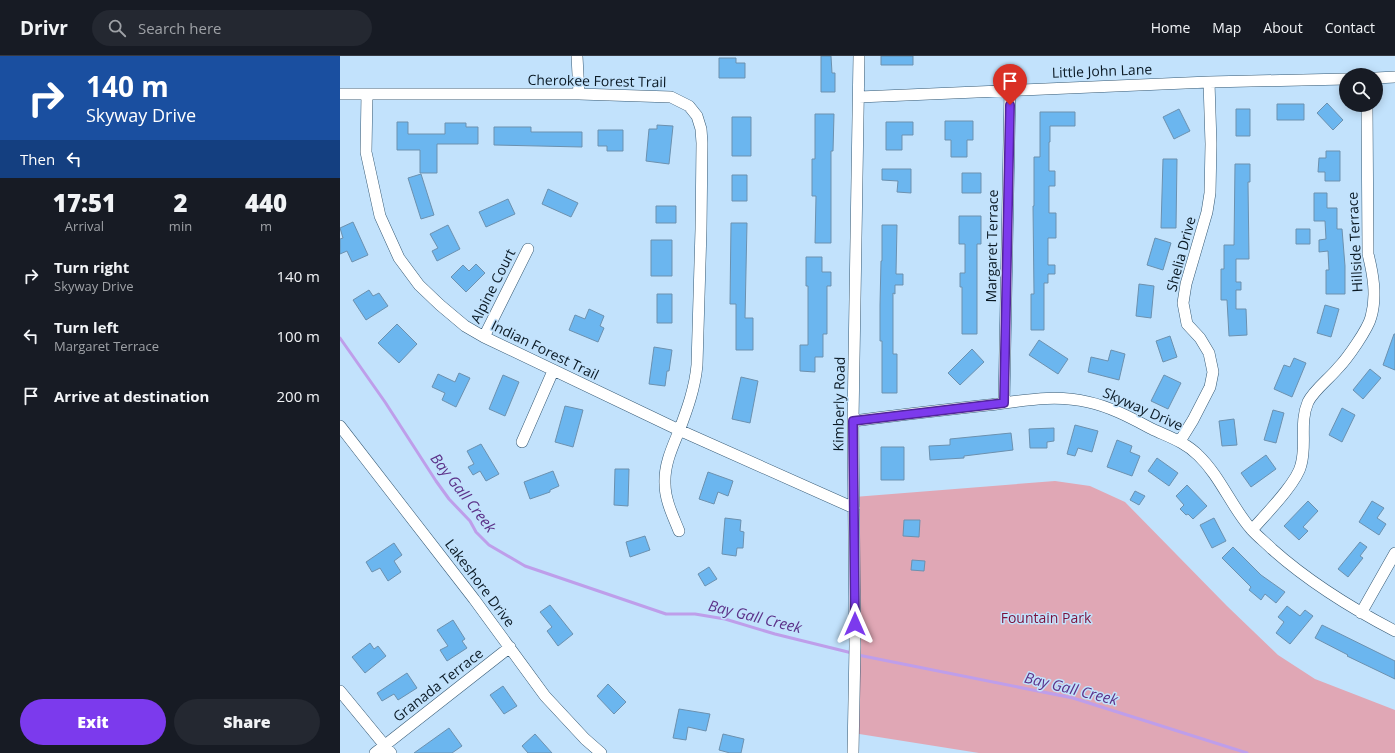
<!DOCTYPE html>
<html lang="en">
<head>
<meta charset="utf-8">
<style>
	body { margin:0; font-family:"Open Sans",sans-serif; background:#242831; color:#f1f3f6; height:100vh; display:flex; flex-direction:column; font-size:15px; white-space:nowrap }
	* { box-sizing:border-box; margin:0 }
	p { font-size:13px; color:#9ea1a6 }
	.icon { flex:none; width:22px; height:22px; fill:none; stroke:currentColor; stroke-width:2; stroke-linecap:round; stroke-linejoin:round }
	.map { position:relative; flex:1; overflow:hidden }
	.side { display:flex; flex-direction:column; background:#171b24; width:340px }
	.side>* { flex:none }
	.hud { background:#1a4fa0; color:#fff; overflow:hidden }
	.fabs { position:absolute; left:999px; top:12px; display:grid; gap:8px }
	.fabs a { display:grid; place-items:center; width:44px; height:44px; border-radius:50%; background:#171b24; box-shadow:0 2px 10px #0003; font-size:20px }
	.pin { position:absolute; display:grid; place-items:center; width:34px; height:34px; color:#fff; margin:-41px -17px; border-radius:50% 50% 50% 0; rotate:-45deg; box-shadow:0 0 4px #0007 }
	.pin .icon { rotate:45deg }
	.me { position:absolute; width:44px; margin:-22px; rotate:0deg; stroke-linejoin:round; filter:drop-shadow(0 0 3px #0008) }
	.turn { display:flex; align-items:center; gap:14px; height:84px; padding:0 20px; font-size:18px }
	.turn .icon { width:52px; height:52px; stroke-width:2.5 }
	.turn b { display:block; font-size:28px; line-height:34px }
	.then { display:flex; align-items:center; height:38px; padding:0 20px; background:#0003; gap:8px; font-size:15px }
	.eta { display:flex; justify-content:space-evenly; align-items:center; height:68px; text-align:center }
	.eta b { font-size:24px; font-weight:800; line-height:28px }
	.cta { display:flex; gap:8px; margin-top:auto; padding:8px 20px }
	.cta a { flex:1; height:46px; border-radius:24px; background:#7c3aed; color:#fff; font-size:16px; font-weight:800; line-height:46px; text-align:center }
	.cta a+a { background:#242831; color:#f1f3f6 }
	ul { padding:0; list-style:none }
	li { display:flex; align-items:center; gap:12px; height:60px; padding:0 20px }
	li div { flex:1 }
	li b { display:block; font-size:15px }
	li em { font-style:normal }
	header { display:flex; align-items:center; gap:24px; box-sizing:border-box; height:56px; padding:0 20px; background:#171b24; border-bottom:1px solid #363941 }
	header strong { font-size:19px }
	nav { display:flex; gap:22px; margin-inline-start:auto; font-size:14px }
	.search { width:280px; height:36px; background:#242831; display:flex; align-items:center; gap:10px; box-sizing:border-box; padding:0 14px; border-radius:22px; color:#9ea1a6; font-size:15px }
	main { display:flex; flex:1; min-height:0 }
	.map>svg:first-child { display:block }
</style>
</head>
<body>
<header>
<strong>Drivr</strong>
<div class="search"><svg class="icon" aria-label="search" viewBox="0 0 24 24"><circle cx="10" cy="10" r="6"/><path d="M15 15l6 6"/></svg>Search here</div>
<nav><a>Home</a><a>Map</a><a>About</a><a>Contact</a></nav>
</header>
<main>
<section class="side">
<div class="hud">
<div class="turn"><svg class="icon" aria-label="right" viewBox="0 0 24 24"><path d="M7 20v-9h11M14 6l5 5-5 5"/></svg><div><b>140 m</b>Skyway Drive</div></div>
<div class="then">Then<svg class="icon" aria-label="left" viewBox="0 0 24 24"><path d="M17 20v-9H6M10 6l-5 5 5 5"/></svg></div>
</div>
<div class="eta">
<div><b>17:51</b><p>Arrival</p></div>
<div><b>2</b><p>min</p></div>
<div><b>440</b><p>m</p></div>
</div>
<ul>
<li><svg class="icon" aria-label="right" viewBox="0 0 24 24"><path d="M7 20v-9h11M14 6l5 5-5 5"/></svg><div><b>Turn right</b><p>Skyway Drive</p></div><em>140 m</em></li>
<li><svg class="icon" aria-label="left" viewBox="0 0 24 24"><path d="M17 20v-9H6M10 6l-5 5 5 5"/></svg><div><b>Turn left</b><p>Margaret Terrace</p></div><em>100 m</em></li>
<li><svg class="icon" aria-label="arrive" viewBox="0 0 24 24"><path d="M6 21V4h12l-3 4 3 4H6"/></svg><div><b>Arrive at destination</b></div><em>200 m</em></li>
</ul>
<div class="cta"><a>Exit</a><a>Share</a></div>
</section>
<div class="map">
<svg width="1055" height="697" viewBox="0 0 1055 697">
	<rect width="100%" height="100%" fill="#c2e2fc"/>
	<!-- green -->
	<path fill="#e0a7b5" d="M715,425L750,430L785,446L887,550L938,599L975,623L1055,654V697H639L513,677L514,441Z"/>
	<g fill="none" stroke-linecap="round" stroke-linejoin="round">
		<!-- stream -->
		<path stroke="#be9eea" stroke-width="3" d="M0,282L45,346L96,425L109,443L130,465L136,476L149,489L185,510L326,558H355L385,563L435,578L512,597
			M518,599L733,642L907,697"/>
	</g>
	<!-- building -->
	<path fill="#6bb6ef" stroke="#6c91af" d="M481,0H491L492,17H495V36H481Z
		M541,0H573V9H541Z
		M379,2H396V7H405V22H379Z
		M987,47L1003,64L993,74L977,57Z
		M937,48H964V64H937Z
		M839,53L850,75L834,83L823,61Z
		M896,53H910V80H896Z
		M700,56H735V70H710V86H709V115H715V130H709V157H716V182H708V209H715V218H708V227H704V274H691V238H694L693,150H694V101H700Z
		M475,58H494L493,95H491V187H475L476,140H472V103H475Z
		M392,61H411V100H392Z
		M605,65H633V84H627V101H611V84H605Z
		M57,66H68V78H105V67H126V71H138V88H97V117H80V94H57Z
		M546,66H573V79H562V94H546Z
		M317,69L333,70L329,108L306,105L309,73H317Z
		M154,71H191V76H242V91L154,89Z
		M258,74H283V95H267V90H258Z
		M986,95H1000V125H985V116H978L979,102H986Z
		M823,103H837L836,172H821Z
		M895,108H910V126H908L909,203H896V226H901V234H896V253H906L907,279L889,280L887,244H881V213H884V189H894Z
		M542,113H571V137L557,136L558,125L542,124Z
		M622,117H641V137H622Z
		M81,118L94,159L81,163L68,122Z
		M392,119H407V145H392Z
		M208,133L238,147L231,161L202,148Z
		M974,137H987V152H997V173H1002L1005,210V238H986V214H989L988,195L979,196V184L986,183L985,165H974Z
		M168,143L175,158L146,171L139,156Z
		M316,150H336V167H316Z
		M619,160H641V188H637V278H622V231H620V217H625V188H619Z
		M13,166L28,199L12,206L7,195L0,198V183L3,182L0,172Z
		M391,167H407L405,262H413V294H396V248H390Z
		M108,169L120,193L97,205L92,195L98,192L90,178Z
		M542,169H557L556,218H563V229H555V238L553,237V298H557V337H542V285H540V249L541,205H542Z
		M956,173H970V188H956Z
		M815,182L831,187L823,214L807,209Z
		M311,184H332V220H311Z
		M466,201H482V216H491V230H487V278H483V301H475V316L460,315V289H468V230H466Z
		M136,208L145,217L126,236L111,221L123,209L129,215Z
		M799,228L814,230L811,262L796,260Z
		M29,234L33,240L39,237L48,250L26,264L13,244Z
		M317,238H332V267H317Z
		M985,249L999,253L991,281L977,277Z
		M249,253L264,260L260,270L264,272L258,286L229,274L235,259L245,263Z
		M57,268L77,288L59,307L38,287Z
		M1054,278H1055V314L1043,309Z
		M830,280L837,301L823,306L816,285Z
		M699,284L728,303L718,318L689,299Z
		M314,291L332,294L329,315H327L325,330L309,328Z
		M632,293L644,306L620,329L608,317Z
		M771,294L785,298L779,324L748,316L751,301L768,305Z
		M954,302L966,307L952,341L934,333L944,309L950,311Z
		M1030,313L1041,322L1023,343L1013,334Z
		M119,317L130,322L116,351L102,344L105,337L92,331L98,318L115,326Z
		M163,319L179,326L165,360L149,353Z
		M824,319L841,327L828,353L811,345Z
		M401,321L418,325L410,367L392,363Z
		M225,350L243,354L233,391L215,386Z
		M1002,352L1015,359L1002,386L989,379Z
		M933,354L944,357L936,387L924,384Z
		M894,363L897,389L882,390L879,365Z
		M735,369L758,375L752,396L738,392L735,400L727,398Z
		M714,372V385L707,386V392H690L689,373Z
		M671,377L673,394L624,400V402L590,404L589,390L610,389V383Z
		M777,384L792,390L790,396L800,400L792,420L767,411Z
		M141,388L159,418L146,425L140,415L133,419L128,411L134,408L127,395Z
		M541,391H564V424H541Z
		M926,399L936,413L911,431L901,417Z
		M817,402L838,417L829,430L808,415Z
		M275,413H289L288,450L274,449Z
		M213,415L219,430L210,434V436L190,443L184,426Z
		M368,416L393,425L388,440L378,436L374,448L359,443Z
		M847,429L867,450L853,463L848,458L846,459L840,453L844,449L836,440Z
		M795,435L805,440L799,449L790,444Z
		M968,445L978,455L963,471L968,475L959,484L944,470Z
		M1032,445L1044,452L1037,462L1046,468L1039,479L1019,466Z
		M385,462L401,464L400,475L404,476L403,492H397L396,500L382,498Z
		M874,462L886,485L872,492L860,469Z
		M564,464H580L579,481L563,480Z
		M305,480L310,494L290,501L286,486Z
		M1020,486L1027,491L1020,500L1023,502L1008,521L998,513Z
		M54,487L62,499L54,505L61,516L48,525L40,512L32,516L26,506Z
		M893,491L921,519L945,536L936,547L925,538L921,544L909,534L911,531L882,502Z
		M572,504L585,505L584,515L571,514Z
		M369,511L377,523L365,530L358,518Z
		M210,549L233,578L218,590L207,575L212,571L200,556Z
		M947,550L960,560L965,554L973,560L950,588L936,577L944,566L938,561Z
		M113,564L125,583L122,585L127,592L107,605L100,594L108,590L97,574Z
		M982,569L1055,605V623L1007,600L1008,599L975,582Z
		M30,587L34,593L38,590L46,600L25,617L12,601Z
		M67,617L77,632L58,644L54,638L42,645L37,637Z
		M268,628L286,646L274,658L257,640Z
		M163,630L177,650L164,658L150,639Z
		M339,653L370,658L366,675L348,671L346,684L333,682Z
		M109,672L122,690L112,697H74Z
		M195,678L212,697H188L182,690Z
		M383,678L404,683L401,697H390L379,694Z"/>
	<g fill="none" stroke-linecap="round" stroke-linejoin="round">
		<defs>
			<path id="minor" d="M237,0L239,38
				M1036,22L1055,21
				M0,38H239L331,41L349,50L357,60L361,73L362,87L361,173L357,309C355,332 347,354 339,375C332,392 324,409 325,428C325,444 333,460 339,475
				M27,38L26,96L40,160L59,202L79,229L100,249L125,270L144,281L339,374L514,452
				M519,41L869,26L1006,23
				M144,281L188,193
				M664,347L670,34
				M513,365C558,359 603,354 648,349C682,345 714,338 748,346C771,351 791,362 812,373C829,381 845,386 858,399C880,420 891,450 911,473C917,480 925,486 932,493C969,526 1011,552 1055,575
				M0,370L134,543L205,640L245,683L261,697
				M840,385L853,364L870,331L873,316L869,297L860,282L847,268L843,247L846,228L867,156L870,137L871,88L869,26
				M182,386L213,315
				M912,474C924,460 957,427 961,409C967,388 959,367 968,346C974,334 989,323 998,312C1007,303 1028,273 1031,261C1037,240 1033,218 1028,198L1027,49
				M1021,557L1055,497
				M0,635L51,697
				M35,697L170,591
				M513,697L515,590L513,365L519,0"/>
		</defs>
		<!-- minor casing -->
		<use href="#minor" stroke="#355974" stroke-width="12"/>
		<!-- minor -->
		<use href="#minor" stroke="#fff" stroke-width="11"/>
	</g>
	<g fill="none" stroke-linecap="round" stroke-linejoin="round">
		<defs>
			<path id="route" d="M515,568L513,365L664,347L670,49"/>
		</defs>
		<!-- route casing -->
		<use href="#route" stroke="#51269a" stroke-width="10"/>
		<!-- route -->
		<use href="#route" stroke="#7c3aed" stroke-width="7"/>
	</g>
	<g text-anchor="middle" stroke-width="3" stroke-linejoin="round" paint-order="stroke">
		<!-- street labels -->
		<g font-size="14" fill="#0a1924" stroke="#c2e2fc">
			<text transform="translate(762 15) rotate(-2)" y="5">Little John Lane</text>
			<text transform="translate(257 25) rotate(1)" y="5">Cherokee Forest Trail</text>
			<text transform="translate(1015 186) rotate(-93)" y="5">Hillside Terrace</text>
			<text transform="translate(652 190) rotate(-89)" y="5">Margaret Terrace</text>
			<text transform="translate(841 198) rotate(-75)" y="5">Shelia Drive</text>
			<text transform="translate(153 230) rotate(-63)" y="5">Alpine Court</text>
			<text transform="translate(205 294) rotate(26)" y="5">Indian Forest Trail</text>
			<text transform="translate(499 348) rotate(-89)" y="5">Kimberly Road</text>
			<text transform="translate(803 353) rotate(24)" y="5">Skyway Drive</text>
			<text transform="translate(140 527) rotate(53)" y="5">Lakeshore Drive</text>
			<text transform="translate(98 629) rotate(-38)" y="5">Granada Terrace</text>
		</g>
		<!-- park labels -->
		<g font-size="14" fill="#7b123c" stroke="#c2e2fc">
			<text x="706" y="567">Fountain Park</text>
		</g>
		<!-- water labels -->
		<g font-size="15" font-style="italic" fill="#5c3289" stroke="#c2e2fc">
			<text transform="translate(123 437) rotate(52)" y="5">Bay Gall Creek</text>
			<text transform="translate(415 561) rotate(14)" y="5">Bay Gall Creek</text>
			<text transform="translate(731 633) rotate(14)" y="5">Bay Gall Creek</text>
		</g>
	</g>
</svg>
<div class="fabs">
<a><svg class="icon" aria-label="search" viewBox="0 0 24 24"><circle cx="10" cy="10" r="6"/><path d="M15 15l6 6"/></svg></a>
</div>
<div class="pin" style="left:670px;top:49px;background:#d93025"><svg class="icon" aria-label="arrive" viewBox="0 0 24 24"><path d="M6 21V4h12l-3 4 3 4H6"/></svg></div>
<svg class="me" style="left:515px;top:568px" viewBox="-20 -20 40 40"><path d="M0-17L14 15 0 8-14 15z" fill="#7c3aed" stroke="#fff" stroke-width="4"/></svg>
</div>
</main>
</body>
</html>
